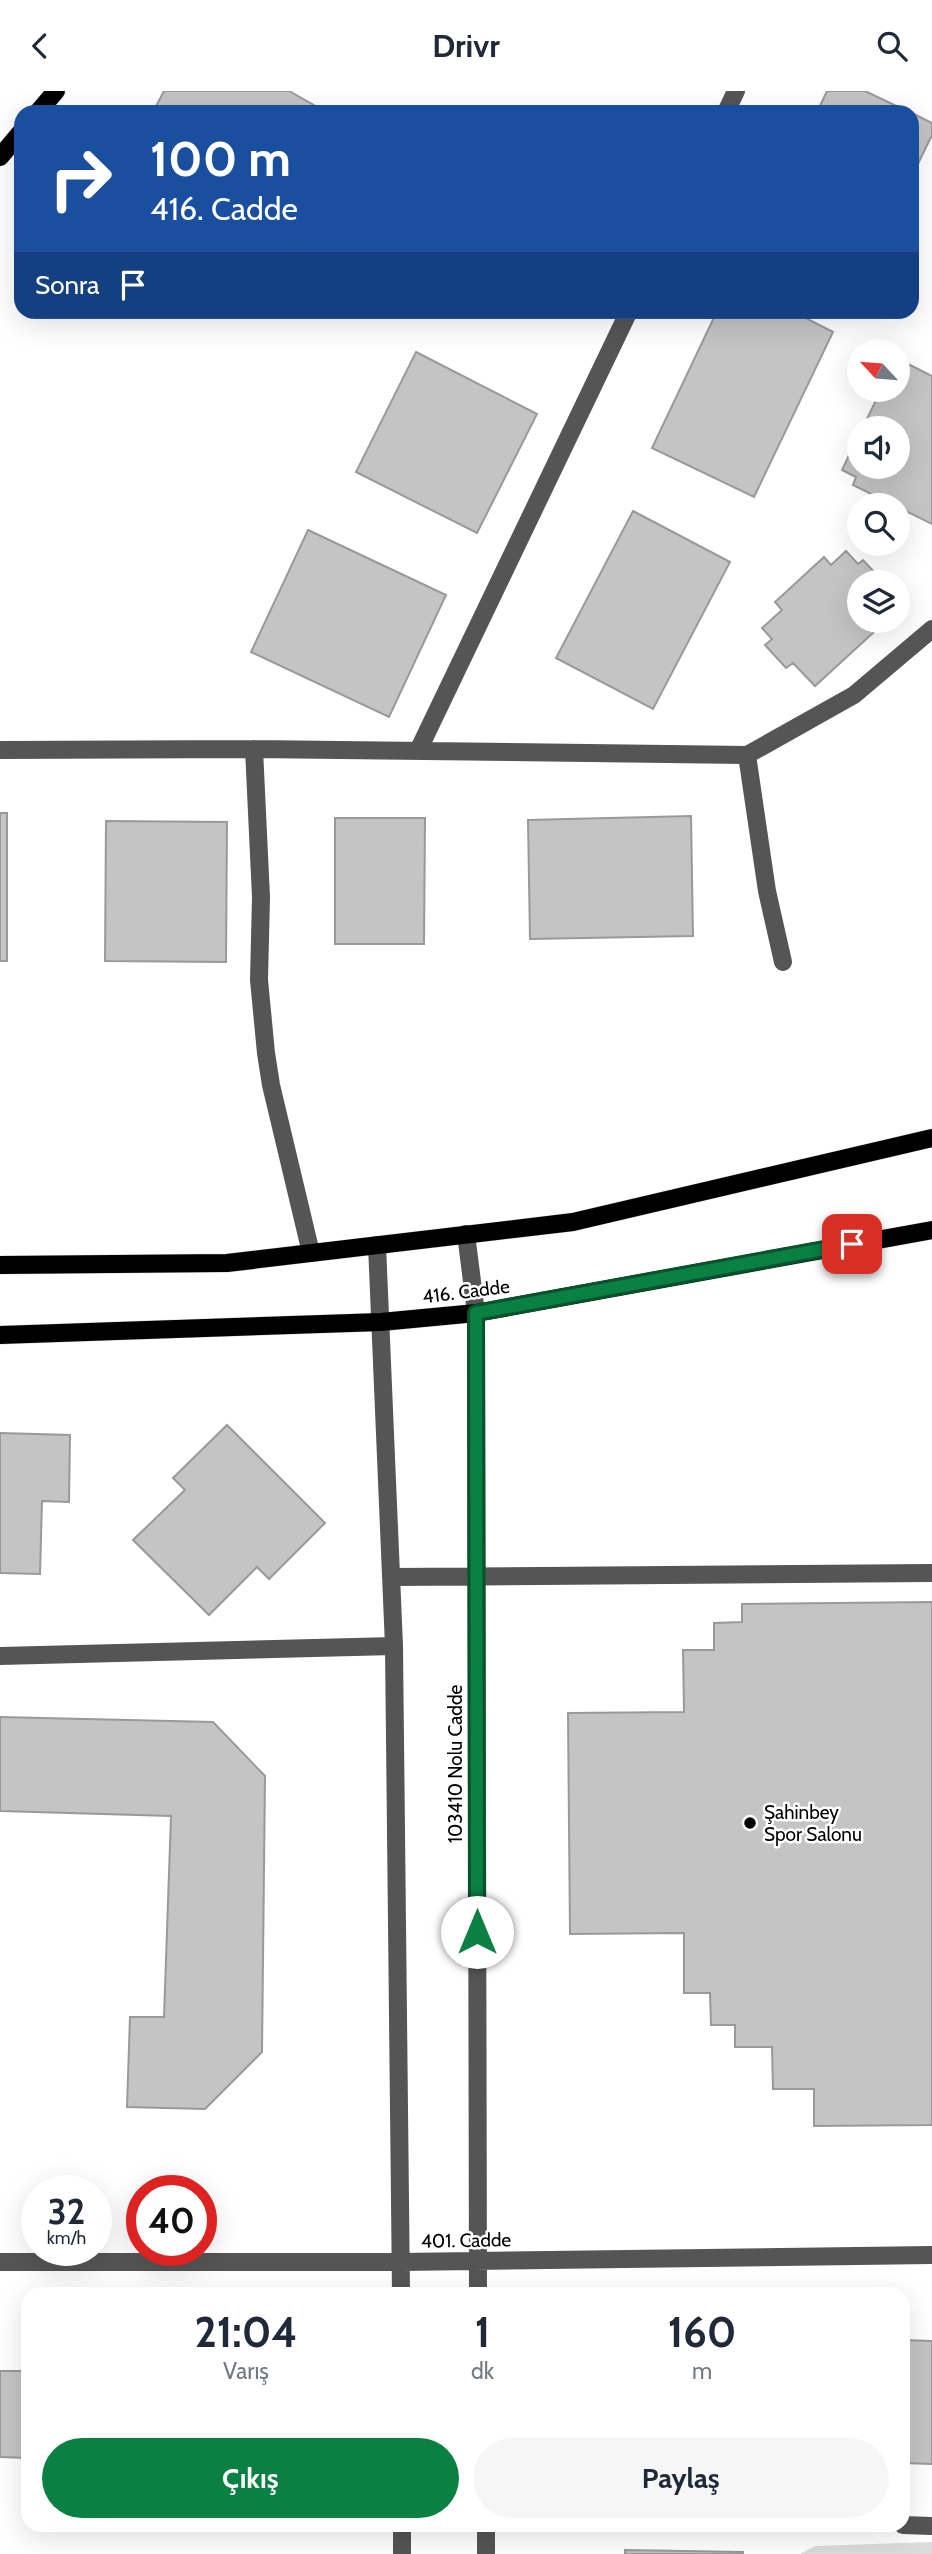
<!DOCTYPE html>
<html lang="tr">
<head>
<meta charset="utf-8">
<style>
	body { margin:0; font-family:Cabin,sans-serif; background:#f6f6f7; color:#1f2937; height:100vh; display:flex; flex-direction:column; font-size:26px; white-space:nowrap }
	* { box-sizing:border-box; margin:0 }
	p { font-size:23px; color:#747a83 }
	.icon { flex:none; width:38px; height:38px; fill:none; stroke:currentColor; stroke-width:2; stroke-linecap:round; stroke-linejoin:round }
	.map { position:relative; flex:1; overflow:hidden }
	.drawer { position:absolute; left:21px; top:2196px; width:889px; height:245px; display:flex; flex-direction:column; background:#fff; border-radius:21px; box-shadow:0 7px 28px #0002 }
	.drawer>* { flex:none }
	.guide { position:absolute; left:14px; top:14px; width:905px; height:214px; border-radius:21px; box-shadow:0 7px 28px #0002; background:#1a4fa0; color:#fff; overflow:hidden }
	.needle { width:46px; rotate:296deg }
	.controls { position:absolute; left:847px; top:248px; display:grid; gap:14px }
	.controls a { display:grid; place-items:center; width:63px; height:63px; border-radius:50%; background:#fff; box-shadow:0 7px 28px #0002; font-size:35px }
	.speed { position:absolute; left:21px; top:2084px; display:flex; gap:14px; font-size:35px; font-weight:700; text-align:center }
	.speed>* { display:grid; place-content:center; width:91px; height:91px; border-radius:50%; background:#fff; box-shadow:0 7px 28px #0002; line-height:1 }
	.speed small { font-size:18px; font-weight:400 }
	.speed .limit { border:10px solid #d22; background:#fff; color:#111 }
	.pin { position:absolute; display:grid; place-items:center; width:60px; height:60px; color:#fff; margin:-30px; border-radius:14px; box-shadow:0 4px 10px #0006 }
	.me { position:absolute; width:77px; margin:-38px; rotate:0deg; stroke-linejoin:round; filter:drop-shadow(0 0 5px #0008) }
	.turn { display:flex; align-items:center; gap:24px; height:147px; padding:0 21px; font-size:32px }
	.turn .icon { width:91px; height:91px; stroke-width:2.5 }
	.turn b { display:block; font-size:49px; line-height:60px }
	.then { display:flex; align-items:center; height:66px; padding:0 21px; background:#0003; gap:14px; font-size:26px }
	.eta { display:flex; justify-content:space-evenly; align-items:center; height:119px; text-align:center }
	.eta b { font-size:42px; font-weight:700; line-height:49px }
	.primary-button { display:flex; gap:14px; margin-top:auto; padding:14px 21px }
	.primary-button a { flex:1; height:80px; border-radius:42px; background:#0b8043; color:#fff; font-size:28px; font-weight:700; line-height:80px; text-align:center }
	.primary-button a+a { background:#f6f6f7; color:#1f2937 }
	header { display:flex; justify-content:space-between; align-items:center; height:91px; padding:0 21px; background:#fff; font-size:32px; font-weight:700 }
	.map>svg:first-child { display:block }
</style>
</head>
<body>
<header><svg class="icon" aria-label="back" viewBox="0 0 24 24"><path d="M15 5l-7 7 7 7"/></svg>Drivr<svg class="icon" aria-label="search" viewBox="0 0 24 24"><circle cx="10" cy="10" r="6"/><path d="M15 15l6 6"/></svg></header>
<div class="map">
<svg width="932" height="2463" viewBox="0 0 932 2463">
	<rect width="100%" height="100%" fill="#fff"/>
	<!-- green -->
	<path fill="#dcdcdc" d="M932,2451V2463H800L815,2455Z"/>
	<!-- building -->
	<path fill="#c4c4c4" stroke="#999" stroke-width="2" d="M164,0H289L326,21H153Z
		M827,0H865L909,21H817Z
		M912,22L932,32V44L915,79L912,77Z
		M717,220H792L833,241L754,406L652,357Z
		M416,261L537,323L477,442L356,381Z
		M908,273L932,285V433L853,394L856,386L842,379L859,343V376H898V338H862L881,299H898V278L903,281Z
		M633,420L730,471L653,618L556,567Z
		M308,439L446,504L389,626L251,561Z
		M846,460L858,473L863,469L882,489L878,492H859V530H886L815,595L793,572L786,577L765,554L772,548L762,537L782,519L775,511L824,466L831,474Z
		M0,722H7V870H0Z
		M691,725L693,845L530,848L528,729Z
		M335,727H425L424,853H335Z
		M106,730L227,731L226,871L105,870Z
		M227,1334L325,1432L269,1488L257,1476L209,1524L133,1449L185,1399L173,1387Z
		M0,1342L70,1344L69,1411L42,1410L40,1483L0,1482Z
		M932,1511V2034L814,2035V1998H773L772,1956H735V1934H711L710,1902H684V1842L570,1843L568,1622L684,1621L683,1559H714V1532L742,1531V1513Z
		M0,1626L213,1631L265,1685L262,1961L205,2018L127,2016L130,1926H164L171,1725L0,1720Z
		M903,2249L932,2250V2373L903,2372Z
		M0,2280H28V2367L0,2366Z
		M625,2459L743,2461V2463H625Z"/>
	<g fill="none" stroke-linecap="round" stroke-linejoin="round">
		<defs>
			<path id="major" d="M38,21L56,0
				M0,66L21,41
				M0,1174L227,1172L573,1131L932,1047
				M0,1244L381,1231L476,1222L932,1139"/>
		</defs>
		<!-- major casing -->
		<use href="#major" stroke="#dbdbdb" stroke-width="19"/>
		<!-- minor -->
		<path stroke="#555" stroke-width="18" d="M726,21L736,0
			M254,658L261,806L259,889L266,962L271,994L311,1162
			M0,659L254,658L747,664L854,604L932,538
			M418,660L629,220
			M747,664L767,800L783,871
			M466,1143L476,1222L478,2203
			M377,1154L394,1555L401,2203
			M392,1486L932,1482
			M0,1565L394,1555
			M0,2171H401L932,2164
			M402,2434V2463
			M903,2434L932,2435
			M486,2463V2434"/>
		<!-- major -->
		<use href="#major" stroke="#000" stroke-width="18"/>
	</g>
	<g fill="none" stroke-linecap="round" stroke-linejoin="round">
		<defs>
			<path id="route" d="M477,1841L476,1222L852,1153"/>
		</defs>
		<!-- route casing -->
		<use href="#route" stroke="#07532c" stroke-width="18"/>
		<!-- route -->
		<use href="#route" stroke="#0b8043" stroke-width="12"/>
	</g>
	<!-- markers -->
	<circle fill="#000" stroke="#fff" stroke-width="2.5" cx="750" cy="1732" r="7"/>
	<g text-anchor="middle" stroke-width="5" stroke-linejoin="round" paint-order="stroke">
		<!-- street labels -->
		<g font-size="19" fill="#000" stroke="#fff">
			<text transform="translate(466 1200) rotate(-7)" y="7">416. Cadde</text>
			<text transform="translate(455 1673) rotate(-90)" y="7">103410 Nolu Cadde</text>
			<text transform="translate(466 2149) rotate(-1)" y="7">401. Cadde</text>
		</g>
		<!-- poi labels -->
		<g font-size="19" fill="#000" stroke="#fff" text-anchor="start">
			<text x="764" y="1728">Şahinbey<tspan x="764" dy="22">Spor Salonu</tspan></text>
		</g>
	</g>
</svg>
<div class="controls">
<a><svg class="needle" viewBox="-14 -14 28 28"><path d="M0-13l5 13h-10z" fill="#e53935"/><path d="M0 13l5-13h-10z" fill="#747a83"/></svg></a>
<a><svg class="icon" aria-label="sound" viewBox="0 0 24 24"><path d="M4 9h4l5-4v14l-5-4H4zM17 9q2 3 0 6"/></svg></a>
<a><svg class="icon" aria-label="search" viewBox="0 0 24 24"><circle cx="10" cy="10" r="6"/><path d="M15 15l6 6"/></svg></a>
<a><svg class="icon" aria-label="layers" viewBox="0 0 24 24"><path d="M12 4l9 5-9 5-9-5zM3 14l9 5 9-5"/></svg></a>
</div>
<div class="speed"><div>32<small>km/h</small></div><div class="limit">40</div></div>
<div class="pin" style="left:852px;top:1153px;background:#d93025"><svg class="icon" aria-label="arrive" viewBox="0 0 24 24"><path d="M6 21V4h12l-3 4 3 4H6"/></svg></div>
<svg class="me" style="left:477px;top:1841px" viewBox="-20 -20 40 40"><circle r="19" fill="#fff"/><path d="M0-13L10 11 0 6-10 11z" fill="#0b8043"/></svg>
<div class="guide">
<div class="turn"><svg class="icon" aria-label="right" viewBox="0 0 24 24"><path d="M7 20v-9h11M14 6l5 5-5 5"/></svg><div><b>100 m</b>416. Cadde</div></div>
<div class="then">Sonra<svg class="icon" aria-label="arrive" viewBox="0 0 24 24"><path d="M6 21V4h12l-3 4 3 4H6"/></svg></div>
</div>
<section class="drawer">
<div class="eta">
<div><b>21:04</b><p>Varış</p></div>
<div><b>1</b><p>dk</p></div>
<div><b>160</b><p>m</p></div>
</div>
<div class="primary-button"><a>Çıkış</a><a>Paylaş</a></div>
</section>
</div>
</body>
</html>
